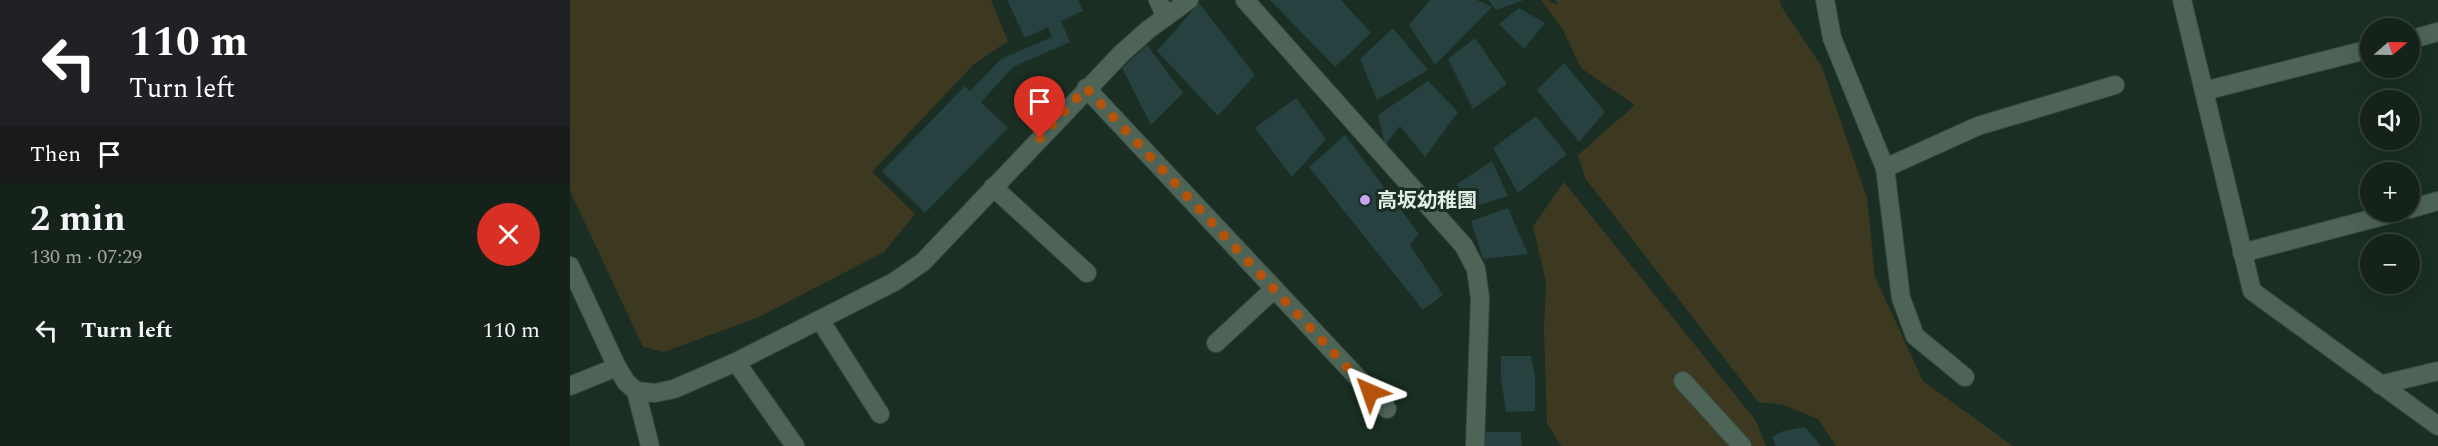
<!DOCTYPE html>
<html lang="en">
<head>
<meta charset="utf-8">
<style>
	body { margin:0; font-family:Spectral,"Noto Sans JP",serif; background:#212f27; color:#f1f3f6; height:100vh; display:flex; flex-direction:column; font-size:22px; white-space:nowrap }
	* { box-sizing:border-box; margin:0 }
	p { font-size:20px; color:#9da4a2 }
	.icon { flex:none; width:33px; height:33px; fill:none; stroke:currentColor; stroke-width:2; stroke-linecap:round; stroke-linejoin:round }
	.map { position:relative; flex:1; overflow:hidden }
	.details { display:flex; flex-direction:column; background:#14221a; width:570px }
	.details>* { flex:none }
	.top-card { background:#202124; color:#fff; overflow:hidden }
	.needle { width:39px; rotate:70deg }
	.fabs { position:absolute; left:1790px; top:18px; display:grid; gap:12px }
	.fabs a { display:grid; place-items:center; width:60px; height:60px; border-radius:50%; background:#14221a; box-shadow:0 6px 24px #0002,0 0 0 2px #333f39; font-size:30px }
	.pin { position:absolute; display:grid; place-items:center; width:51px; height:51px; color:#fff; margin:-62px -26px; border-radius:50% 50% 50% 0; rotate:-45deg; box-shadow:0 0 6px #0007 }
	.pin .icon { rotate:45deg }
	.me { position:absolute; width:66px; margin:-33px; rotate:317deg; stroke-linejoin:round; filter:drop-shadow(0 0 4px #0008) }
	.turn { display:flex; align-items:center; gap:21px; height:126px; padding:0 30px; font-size:27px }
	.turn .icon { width:78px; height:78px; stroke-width:2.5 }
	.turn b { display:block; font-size:42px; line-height:51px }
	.then { display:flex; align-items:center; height:57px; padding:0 30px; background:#0003; gap:12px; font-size:22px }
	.round { display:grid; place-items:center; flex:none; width:63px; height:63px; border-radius:32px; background:#212f27 }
	.summary { display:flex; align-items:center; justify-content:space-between; height:102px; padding:0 30px }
	h1 { font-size:36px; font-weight:700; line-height:45px }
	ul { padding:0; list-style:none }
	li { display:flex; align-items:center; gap:18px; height:90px; padding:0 30px }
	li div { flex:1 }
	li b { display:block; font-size:22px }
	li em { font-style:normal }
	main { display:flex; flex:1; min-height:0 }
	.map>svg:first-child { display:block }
</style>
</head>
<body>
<main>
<section class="details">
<div class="top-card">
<div class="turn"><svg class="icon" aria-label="left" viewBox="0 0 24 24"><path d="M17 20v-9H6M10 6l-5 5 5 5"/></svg><div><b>110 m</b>Turn left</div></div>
<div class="then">Then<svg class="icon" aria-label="arrive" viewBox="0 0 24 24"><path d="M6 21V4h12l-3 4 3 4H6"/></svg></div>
</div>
<div class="summary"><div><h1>2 min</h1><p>130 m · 07:29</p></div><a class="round" style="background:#d93025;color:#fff"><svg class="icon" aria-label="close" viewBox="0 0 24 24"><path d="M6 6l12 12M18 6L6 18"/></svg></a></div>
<ul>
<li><svg class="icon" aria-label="left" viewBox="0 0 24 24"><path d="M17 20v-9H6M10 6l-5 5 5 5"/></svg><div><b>Turn left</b></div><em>110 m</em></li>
</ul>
</section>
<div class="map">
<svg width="1868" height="446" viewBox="0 0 1868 446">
	<rect width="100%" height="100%" fill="#1a2e23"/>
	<!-- green -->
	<path fill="#3d3920" d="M0,0H421L438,41L403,65L302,172L345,214L314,252L189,317L94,352L73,347L0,191Z
		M971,0H977L988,5L986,0H1210L1211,6L1252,67L1297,198L1305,277L1353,381L1443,446H1266L1248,419L1214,405L1188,402L1015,178L1008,155L1065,105L1011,68L993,30Z
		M994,182L1186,421L1196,446H991L977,423L974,329L976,282L963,226Z"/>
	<!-- building -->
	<path fill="#26413f" d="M437,0H508L513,11L491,21L500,42L443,67L411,102L438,128L355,213L312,171L395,86L400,91L431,59L482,37L478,27L455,38Z
		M700,0H771L801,33L765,67Z
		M860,0H907L922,7L865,65L839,25Z
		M918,0H954L926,10Z
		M629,3L685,75L648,116L587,51Z
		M949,8L975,23L954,49L929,24Z
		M823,28L858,70L807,100L790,59Z
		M905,38L937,84L903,109L878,59Z
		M577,45L613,93L581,125L552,68Z
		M994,63L1035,112L1009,142L967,90Z
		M858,81L888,112L855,157L830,126L815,145L808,115Z
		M726,98L756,139L722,177L685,128Z
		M966,116L997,154L948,193L923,148Z
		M775,135L849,234L840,245L873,295L853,310L739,167Z
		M922,161L938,196L900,208L887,184Z
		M938,208L958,254L913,259L901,221Z
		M931,356H961L965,376V411L936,412L931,378Z
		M1235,427L1251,446H1206L1202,437L1213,431Z
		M913,432H951L952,446H913Z"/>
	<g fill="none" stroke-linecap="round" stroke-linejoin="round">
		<defs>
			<path id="minor" d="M588,0L596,17
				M675,0L894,246L906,269L910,298L905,446
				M1255,0L1262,38L1315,168L1331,298L1345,336L1395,377
				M1612,0L1682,291L1868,426
				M1839,40L1868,32
				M516,88L817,409
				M1634,91L1800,49
				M1315,168L1408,126L1545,85
				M423,187L517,273
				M1839,209L1868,201
				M1672,253L1828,212
				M0,266L47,367L56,382L66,391L80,446
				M250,320L310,414
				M646,343L704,289
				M166,362L225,446
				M1113,381L1172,446
				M1810,385L1868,371
				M0,386L47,367
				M66,391L85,393L104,389L166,362L324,282L353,262L551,54L579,29L619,0"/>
		</defs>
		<!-- minor casing -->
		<use href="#minor" stroke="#384a40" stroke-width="20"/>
		<!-- minor -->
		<use href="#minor" stroke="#4e6457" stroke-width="18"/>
	</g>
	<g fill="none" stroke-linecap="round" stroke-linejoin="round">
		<!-- route -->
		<path stroke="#b45309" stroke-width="10" stroke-dasharray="0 18" d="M470,138L516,88L800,392"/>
	</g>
	<!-- markers -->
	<circle fill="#c9a5ee" stroke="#1a2e23" stroke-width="2" cx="795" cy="200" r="6"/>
	<g text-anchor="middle" stroke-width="6" stroke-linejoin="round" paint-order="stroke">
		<!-- poi labels -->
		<g font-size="20" font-weight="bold" fill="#e1eee6" stroke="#1a2e23" text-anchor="start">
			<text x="807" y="207">高坂幼稚園</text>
		</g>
	</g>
</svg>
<div class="fabs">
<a><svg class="needle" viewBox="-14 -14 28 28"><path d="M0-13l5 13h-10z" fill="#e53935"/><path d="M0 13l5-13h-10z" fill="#9da4a2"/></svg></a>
<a><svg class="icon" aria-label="sound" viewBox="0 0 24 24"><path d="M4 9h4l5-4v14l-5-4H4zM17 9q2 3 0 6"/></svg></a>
<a>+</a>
<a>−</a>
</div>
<div class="pin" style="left:470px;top:138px;background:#d93025"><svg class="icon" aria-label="arrive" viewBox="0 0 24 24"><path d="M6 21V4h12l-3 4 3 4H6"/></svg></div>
<svg class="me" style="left:800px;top:392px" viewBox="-20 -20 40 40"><path d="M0-17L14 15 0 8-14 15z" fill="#b45309" stroke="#fff" stroke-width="4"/></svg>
</div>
</main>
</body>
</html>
